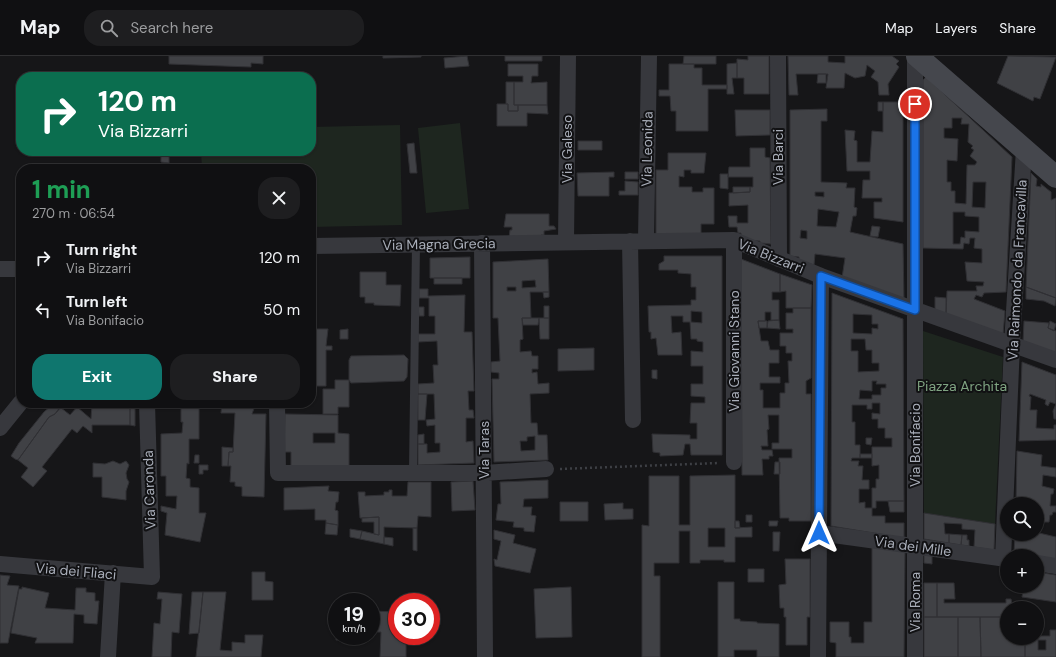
<!DOCTYPE html>
<html lang="en">
<head>
<meta charset="utf-8">
<style>
	body { margin:0; font-family:"DM Sans",sans-serif; background:#1e1e20; color:#f1f3f6; height:100vh; display:flex; flex-direction:column; font-size:15px; white-space:nowrap }
	* { box-sizing:border-box; margin:0 }
	p { font-size:13px; color:#9c9d9f }
	.icon { flex:none; width:22px; height:22px; fill:none; stroke:currentColor; stroke-width:2; stroke-linecap:round; stroke-linejoin:round }
	.map { position:relative; flex:1; overflow:hidden }
	.panel { position:absolute; left:16px; top:108px; width:300px; height:244px; display:flex; flex-direction:column; background:#101012; border-radius:16px; box-shadow:0 1px 3px #0004,0 0 0 1px #303032 }
	.panel>* { flex:none }
	.guide { position:absolute; left:16px; top:16px; width:300px; height:84px; border-radius:16px; box-shadow:0 1px 3px #0004,0 0 0 1px #303032; background:#0b6e4f; color:#fff; overflow:hidden }
	.buttons { position:absolute; left:1000px; top:441px; display:grid; gap:8px }
	.buttons a { display:grid; place-items:center; width:44px; height:44px; border-radius:50%; background:#101012; box-shadow:0 1px 3px #0004,0 0 0 1px #303032; font-size:20px }
	.speed { position:absolute; left:328px; top:537px; display:flex; gap:8px; font-size:20px; font-weight:700; text-align:center }
	.speed>* { display:grid; place-content:center; width:52px; height:52px; border-radius:50%; background:#101012; box-shadow:0 1px 3px #0004,0 0 0 1px #303032; line-height:1 }
	.speed small { font-size:10px; font-weight:400 }
	.speed .limit { border:6px solid #d22; background:#fff; color:#111 }
	.pin { position:absolute; display:grid; place-items:center; width:34px; height:34px; color:#fff; margin:-17px; border:2px solid #fff; border-radius:50%; box-shadow:0 1px 4px #0007 }
	.me { position:absolute; width:44px; margin:-22px; rotate:0deg; stroke-linejoin:round; filter:drop-shadow(0 0 3px #0008) }
	.turn { display:flex; align-items:center; gap:14px; height:84px; padding:0 16px; font-size:18px }
	.turn .icon { width:52px; height:52px; stroke-width:2.5 }
	.turn b { display:block; font-size:28px; line-height:34px }
	.round { display:grid; place-items:center; flex:none; width:42px; height:42px; border-radius:16px; background:#1e1e20 }
	.headline { display:flex; align-items:center; justify-content:space-between; height:68px; padding:0 16px }
	h1 { font-size:24px; font-weight:800; line-height:30px; color:#1e9e55 }
	.primary-button { display:flex; gap:8px; margin-top:auto; padding:8px 16px }
	.primary-button a { flex:1; height:46px; border-radius:16px; background:#0f766e; color:#fff; font-size:16px; font-weight:800; line-height:46px; text-align:center }
	.primary-button a+a { background:#1e1e20; color:#f1f3f6 }
	ul { padding:0; list-style:none }
	li { display:flex; align-items:center; gap:12px; height:52px; padding:0 16px }
	li div { flex:1 }
	li b { display:block; font-size:15px }
	li em { font-style:normal }
	header { display:flex; align-items:center; gap:24px; box-sizing:border-box; height:56px; padding:0 20px; background:#101012; border-bottom:1px solid #303032 }
	header strong { font-size:19px }
	nav { display:flex; gap:22px; margin-inline-start:auto; font-size:14px }
	.search { width:280px; height:36px; background:#1e1e20; display:flex; align-items:center; gap:10px; box-sizing:border-box; padding:0 14px; border-radius:16px; color:#9c9d9f; font-size:15px }
	.map>svg:first-child { display:block }
</style>
</head>
<body>
<header>
<strong>Map</strong>
<div class="search"><svg class="icon" aria-label="search" viewBox="0 0 24 24"><circle cx="10" cy="10" r="6"/><path d="M15 15l6 6"/></svg>Search here</div>
<nav><a>Map</a><a>Layers</a><a>Share</a></nav>
</header>
<div class="map">
<svg width="1056" height="601" viewBox="0 0 1056 601">
	<rect width="100%" height="100%" fill="#161618"/>
	<!-- green -->
	<path fill="#1e261f" d="M460,67L469,153L426,157L418,72Z
		M400,69L402,169L311,171V113H202L201,95H311V71Z
		M923,275L1003,301L995,468L924,457Z"/>
	<!-- building -->
	<path fill="#404145" stroke="#303034" fill-rule="evenodd" d="M169,0H263V8L251,7V11L169,8Z
		M383,0H421V1L383,2Z
		M467,0L469,10L445,12L444,2Z
		M505,0H542V5H505Z
		M684,0H716V8H683Z
		M748,0H769V38H744V22H737V3L748,4Z
		M788,0H828V6L845,7V0H892L899,5L896,8L899,11L888,28L889,39H879L878,26L871,21L875,15L867,9L865,20L855,22L845,17L844,32H826L828,18H796L798,39H789Z
		M1008,0L1056,1L1040,43L1034,41L1033,45L997,27Z
		M737,7V22H732L734,38H727V8Z
		M508,8H538V20H532L531,27L547,26V49H514V26H523V20H508Z
		M669,8H694V12H702V29H727V33H708V75H676V55H671L670,40H659V34H669Z
		M818,18H826V27H817Z
		M926,21L1012,101L1006,236L984,237L982,241L976,239L974,243L1005,255L1003,279L946,258L947,235H977L976,230H983L984,226L967,225L965,206L982,207V193L974,192L975,182H970L969,188L964,187L963,193L923,192V24ZM952,62H962L961,68H969L968,86L973,90L971,92L974,94L970,100L977,106L975,109H967L966,148L955,147V135H951V126H947V104L957,105L958,83L944,82V72H952ZM973,126H986L985,152L972,151ZM953,156H965V160L979,161V176L965,175V182L961,181L960,188H953Z
		M506,26H514V49H518V55H508V48H506Z
		M878,46H883V55H878Z
		M883,46H903V166L874,162V146H882V142H862L863,124H870V115H847L845,74L855,75L854,84L857,85V106H870L872,75L883,76Z
		M497,48H508V55H518V49H547L548,58L527,57V70H497Z
		M827,53V65H821V126L847,127L846,132H855L854,151L857,152L856,160H853L850,176L903,188L904,245L842,222L845,202L815,198L814,209L799,204V201L790,200V54ZM815,136H824V141L815,140ZM818,153L839,156L836,171L817,170ZM801,174L807,175V183L800,182Z
		M735,54H770V79L736,80Z
		M578,85H602V94H578Z
		M414,87L417,117H410L407,88Z
		M750,92H765V101L770,102L771,188L760,187V185L741,184V177H738L737,171H729L728,160H737V167H748V149L729,150V137L750,136V131H753V121H728L729,111H750Z
		M53,95H68V98Z
		M161,96H169V107L161,106Z
		M668,97H706L704,117H691V114H684V121L679,120V131H692V136H703V132H714V168H701V181H656V114H668Z
		M614,116V121H609V140H578L577,117Z
		M625,116H638V123H625Z
		M1031,117L1037,123L1036,130L1041,131V128L1051,136V144L1056,142V242L1026,231Z
		M720,118H728V133L720,132Z
		M625,125L638,126V139H619V135H625Z
		M733,131H750V136L733,137Z
		M506,158H549V170H554L556,173L544,175V179H541V181L509,182L510,174H512V171H504Z
		M872,170L880,171L878,181L870,180Z
		M664,200H722V399H691L690,388H685L683,399L660,400V397L653,396L652,378L690,379V383H697V367H690L691,347H705V341L691,340V328H703V310H691V295L703,296V286L697,285V283H691L690,266H683V260H671L672,277L681,276L682,299H658L656,282L651,283V276H649L648,250L691,249V244H696V231H691V218L678,217V214H659V208L664,205ZM691,255L702,256V267L691,266Z
		M470,201V222H430V202Z
		M548,203L549,236H530L531,262H522L523,283L520,284V296L531,295L532,300H538V313H532V317L537,316L538,328L549,327V337L530,338L531,367H537L538,379H547L548,404L494,406L492,323H499V317L491,316V306L500,305L498,262H493V206ZM535,224L536,231L522,232V225ZM507,231H516V235H507ZM535,380V394L521,395L520,385H527V381Z
		M741,203L780,218V236H772V244H779V264H771V256H765V265H758L761,285H768L770,294H779V307H769V321H780V327H760V334H763V352H780V337H785V327H789L788,305H792V297H786V290H780V277H793V273H786V257H793V252H811V322L806,325V338H811V465H789V462H780L779,402H792V393H772V387H779V359H768L769,373L767,374L768,390H761L762,394H772L773,400H769V403H762L763,419H742Z
		M360,216H386V229H401L400,250L374,249V247H365V241H360Z
		M780,218L812,229L811,252H786V235L780,236Z
		M434,222H462V228H434Z
		M1026,231L1056,242L1055,250L1044,245L1026,243Z
		M419,233H428V240L465,239L464,276H472L474,335H468L469,354H473L474,362H466V386L473,385L474,407L418,409V388H427V397L440,396V387H435V369L427,370L426,364L435,363L434,338H418V328L434,327L433,309H438L437,285L418,286V278H435V260H429V242H419Z
		M543,236H549V241L544,242Z
		M832,237L903,263L904,445H876V452H872V460H885V467H904V482L831,470ZM853,258L872,259V268H878V273L872,272V278L853,277ZM851,283H865L866,294H872V307H879V315L858,316V295H851ZM872,325H877L876,328H886V332H881V339H872V343H859L860,334L872,335ZM872,347H880V358L872,357V363H878V372H885V382H892V391H872V410L879,409V423H876V432H872V452H865V446L859,447V433H869V424H862L863,410H858L859,405H851L852,402H860V389H855V366H852V349H867V353H872Z
		M935,241L946,242V258L935,254Z
		M544,250H549V262H544Z
		M418,251H424V260H419Z
		M522,262H539L538,269H523Z
		M539,262H549V283H540Z
		M779,264L780,273L767,272L768,265Z
		M758,265H767V272H759Z
		M1024,265L1049,267L1048,272L1056,275V299L1023,286Z
		M1050,265L1056,268L1054,275L1048,272Z
		M311,273H328L326,290H332V294H326V330H311Z
		M348,273V283H340V274Z
		M594,292V314L558,315V293Z
		M404,299L408,303L407,321L404,325L351,327L349,324V304L351,300Z
		M1022,306L1056,319V363H1054L1053,355L1056,348L1050,346L1048,350L1045,348L1046,344L1030,338L1029,340L1031,341L1030,354H1037L1036,372L1054,373V369H1056V384L1019,385Z
		M652,314H657V323L652,322Z
		M335,324H349V351H338V358H323V333H335Z
		M418,338H427L425,364H418Z
		M54,347L61,351L55,358L49,361L18,404L15,403L11,400L19,387L44,356Z
		M119,347H135V370L130,369V351H119Z
		M163,347H199V383H189V408L187,407L186,422L190,423V431L199,432V457H206L200,486L165,479L167,457L161,455V450L176,453L177,440H166V420H161V378L182,377L183,366H181V350L163,352Z
		M222,347H256L252,358H266L264,441L242,440V431L235,430V426H230L231,410H228L229,396H233L235,357H221Z
		M92,348L130,351V369H92V377L83,370L77,377L72,373L42,411L47,415L33,431L21,421L28,412L18,404L49,361L55,358L60,351L70,359L77,351L91,363Z
		M285,358L338,359V377L349,378V413L291,412V396H284ZM313,377H335V387H313Z
		M424,378V388H418V379Z
		M866,382H872L871,389L866,388Z
		M222,391L233,392V396H229L228,410H222Z
		M1017,395L1042,399L1041,410L1056,412V421L1043,419L1042,430L1054,433L1053,438H1051L1050,450H1056V456H1053L1052,459H1050L1049,466H1041L1039,477L1056,481V504L1037,500L1014,498L1015,478H1037V448H1016Z
		M860,398H872V402H860Z
		M195,399H199V407H194Z
		M113,405L120,408L126,405L129,409L126,417L127,423L129,426L126,435V444L102,441V421H93V407L105,408Z
		M775,406H780V418H774Z
		M199,409H208V414H203V418H199Z
		M735,419V472L752,471V481H735V506H724V504H700V507H690V475H679V507H654V520H660V601H642V469L649,470V420H679V469H690V420ZM708,472H725V491H708Z
		M548,424V442L524,443L523,451H532L531,459L536,460L534,476L524,475V472L513,471L514,466L496,464L498,448H501L500,426Z
		M473,425L475,454L452,455L451,426Z
		M408,426H431V461L418,460L417,472L384,471V488L360,483L362,475L379,479V461L360,462L358,436H365V440L384,439V436H389V434H392V440H407Z
		M329,430L328,435L339,436L338,446H336L335,454L338,455V469L326,467V464H315V453L284,454V432Z
		M888,445H904V456H890Z
		M560,446H588V465H560Z
		M623,447V453H633V463L605,464L604,448Z
		M924,457L995,468L994,494L974,491L975,474L962,473V468L944,467L945,478H949V487L924,483Z
		M746,459H752V466H746Z
		M379,461V479L374,478V466H362V462Z
		M735,465H739L740,472H735Z
		M769,465H778L777,470H769Z
		M326,467L338,469L337,479L325,478Z
		M413,472H417V495L413,494Z
		M350,473L362,475L360,483L350,481Z
		M494,474L515,479L513,487L536,493L530,517L495,510L494,503L497,504L501,485L494,483Z
		M773,476H780L779,495H773Z
		M949,478L962,479L961,489L949,487Z
		M962,479H967V484H969V490L961,489Z
		M384,481L393,482V490L384,488Z
		M872,491L905,496L904,601H836V587L830,586V566H849V581H851V587H864V566H872Z
		M924,499L932,500V508L924,507Z
		M785,503H810V561H807V589H786V561H784V552H780L779,529L786,528Z
		M748,513H764V526H748Z
		M252,516H265V525L273,526V544H252Z
		M1037,516L1056,519V546L1022,541L1024,530H1037Z
		M0,519L10,520L7,529L19,530L8,587H0Z
		M718,526H734V563H740V565L757,566V567L779,568V601H757V594H734V601H718Z
		M924,527H937V561H924Z
		M937,527H954L955,543H944V547H1006V543H1011L1012,549H1025V552H1007V561H937Z
		M22,531L49,537L45,552L75,554L76,532H86V536L95,537V545H99L97,568L84,567V559L74,558L73,587H35L37,582L11,577L19,533H22Z
		M571,531L572,581L536,582L534,533Z
		M158,536L182,538L179,577L172,576L171,601H152L154,567L160,568L162,543H157Z
		M192,536H203L199,577L189,578Z
		M203,536H226L220,594L232,595V586L245,587V579H263L261,601H196Z
		M371,555L397,556V580H406V601H380L381,576H371Z
		M924,561H958V601H924Z
		M958,561H980L981,601H958Z
		M980,561H1007V582H1025V601H981Z
		M1037,565V580H1050V574H1056V601H1025V582H1037ZM1038,584H1046V594H1038Z
		M337,569V580H359V585L336,584Z"/>
	<g fill="none" stroke-linecap="round" stroke-linejoin="round">
		<!-- path -->
		<path stroke="#3d3f44" stroke-width="2.5" stroke-dasharray="2 3" stroke-linecap="butt" d="M560,413L719,407"/>
		<!-- lane -->
		<path stroke="#37383d" stroke-width="8" d="M413,416L416,188"/>
		<!-- street -->
		<path stroke="#37383d" stroke-width="16" d="M778,0L779,203
			M734,184V406
			M630,185L633,364
			M646,185L649,0
			M566,186L568,0
			M482,187L485,601
			M311,190L734,184L821,220L1056,304
			M0,213H21
			M277,347L278,417H484L546,413
			M0,372L21,346
			M819,477L1007,503
			M1003,503L1012,288L1024,93
			M1037,507L1056,510
			M0,508L152,521L147,347
			M108,601L113,517
			M818,601L821,220
			M915,601V0"/>
		<!-- secondary -->
		<path stroke="#45474d" stroke-width="22" d="M917,0L1056,121"/>
	</g>
	<g fill="none" stroke-linecap="round" stroke-linejoin="round">
		<defs>
			<path id="route" d="M819,477L821,220L915,254V48"/>
		</defs>
		<!-- route casing -->
		<use href="#route" stroke="#114b97" stroke-width="10"/>
		<!-- route -->
		<use href="#route" stroke="#1a73e8" stroke-width="7"/>
	</g>
	<g text-anchor="middle" stroke-width="4" stroke-linejoin="round" paint-order="stroke">
		<!-- street labels -->
		<g font-size="14" fill="#a8adb8" stroke="#111113">
			<text transform="translate(567 93) rotate(-90)" y="5">Via Galeso</text>
			<text transform="translate(647 93) rotate(-89)" y="5">Via Leonida</text>
			<text transform="translate(778 101) rotate(-90)" y="5">Via Barci</text>
			<text transform="translate(439 188) rotate(-1)" y="5">Via Magna Grecia</text>
			<text transform="translate(771 200) rotate(22)" y="5">Via Bizzarri</text>
			<text transform="translate(1017 214) rotate(-87)" y="5">Via Raimondo da Francavilla</text>
			<text transform="translate(734 295) rotate(-90)" y="5">Via Giovanni Stano</text>
			<text transform="translate(915 389) rotate(-90)" y="5">Via Bonifacio</text>
			<text transform="translate(484 394) rotate(-90)" y="5">Via Taras</text>
			<text transform="translate(149 434) rotate(-92)" y="5">Via Caronda</text>
			<text transform="translate(913 490) rotate(8)" y="5">Via dei Mille</text>
			<text transform="translate(76 515) rotate(5)" y="5">Via dei Fliaci</text>
			<text transform="translate(915 546) rotate(-90)" y="5">Via Roma</text>
		</g>
		<!-- park labels -->
		<g font-size="14" fill="#7fa381" stroke="#111113">
			<text x="962" y="335">Piazza Archita</text>
		</g>
	</g>
</svg>
<div class="buttons">
<a><svg class="icon" aria-label="search" viewBox="0 0 24 24"><circle cx="10" cy="10" r="6"/><path d="M15 15l6 6"/></svg></a>
<a>+</a>
<a>−</a>
</div>
<div class="speed"><div>19<small>km/h</small></div><div class="limit">30</div></div>
<div class="pin" style="left:915px;top:48px;background:#d93025"><svg class="icon" aria-label="arrive" viewBox="0 0 24 24"><path d="M6 21V4h12l-3 4 3 4H6"/></svg></div>
<svg class="me" style="left:819px;top:477px" viewBox="-20 -20 40 40"><path d="M0-17L14 15 0 8-14 15z" fill="#1a73e8" stroke="#fff" stroke-width="4"/></svg>
<div class="guide">
<div class="turn"><svg class="icon" aria-label="right" viewBox="0 0 24 24"><path d="M7 20v-9h11M14 6l5 5-5 5"/></svg><div><b>120 m</b>Via Bizzarri</div></div>
</div>
<section class="panel">
<div class="headline"><div><h1>1 min</h1><p>270 m · 06:54</p></div><a class="round"><svg class="icon" aria-label="close" viewBox="0 0 24 24"><path d="M6 6l12 12M18 6L6 18"/></svg></a></div>
<ul>
<li><svg class="icon" aria-label="right" viewBox="0 0 24 24"><path d="M7 20v-9h11M14 6l5 5-5 5"/></svg><div><b>Turn right</b><p>Via Bizzarri</p></div><em>120 m</em></li>
<li><svg class="icon" aria-label="left" viewBox="0 0 24 24"><path d="M17 20v-9H6M10 6l-5 5 5 5"/></svg><div><b>Turn left</b><p>Via Bonifacio</p></div><em>50 m</em></li>
</ul>
<div class="primary-button"><a>Exit</a><a>Share</a></div>
</section>
</div>
</body>
</html>
